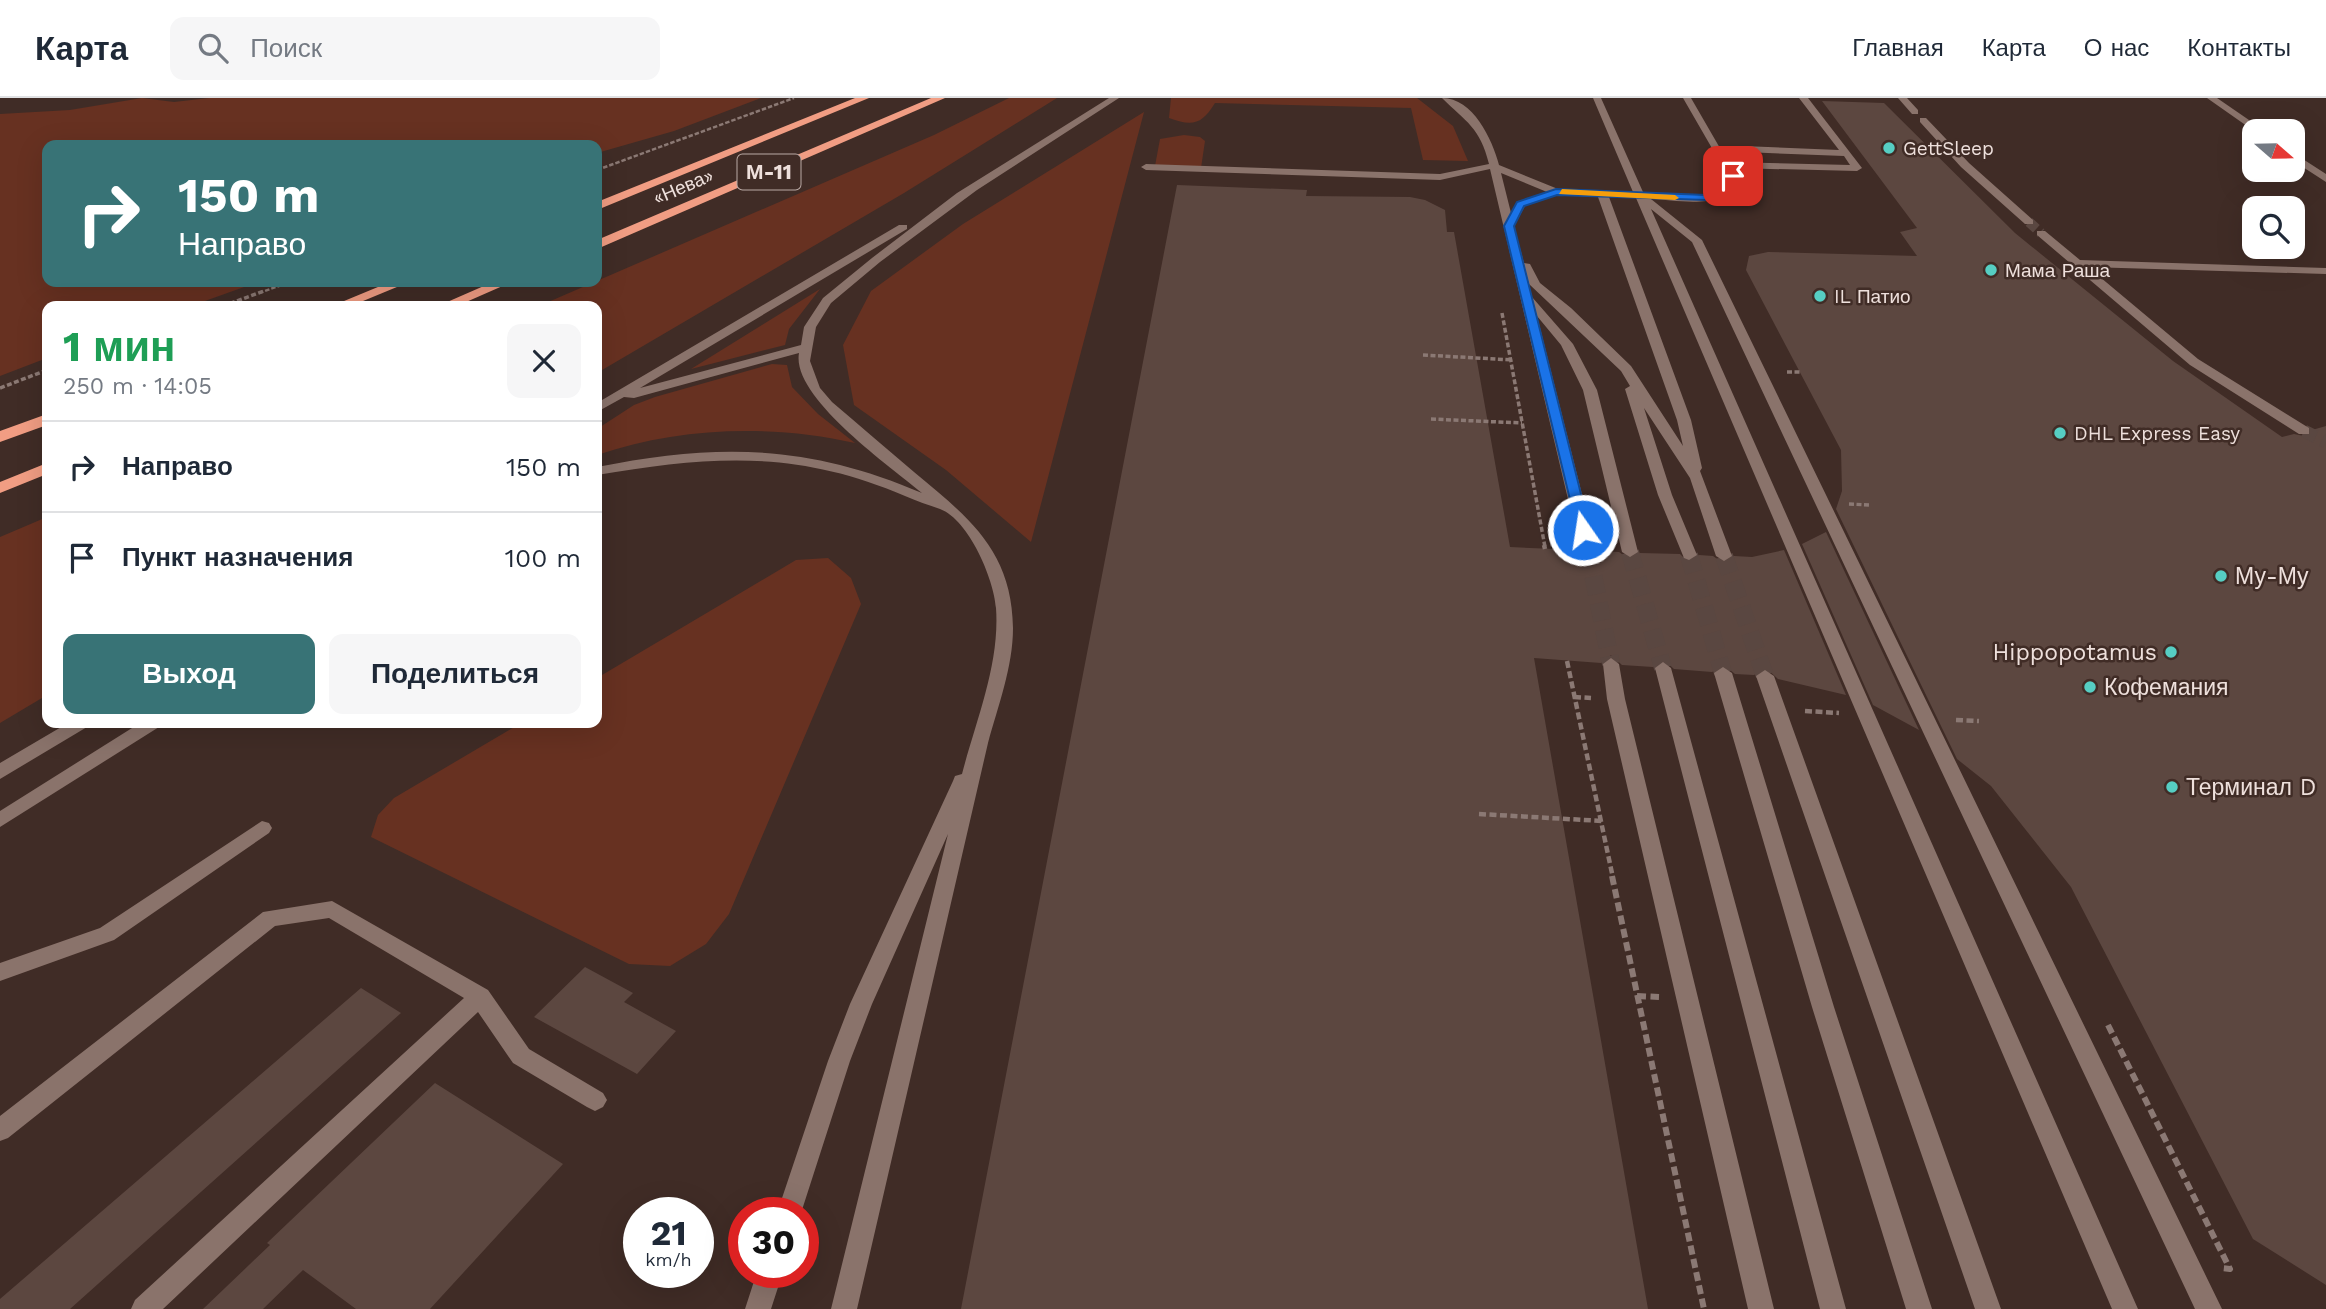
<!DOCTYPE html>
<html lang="ru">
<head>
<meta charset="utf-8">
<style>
	body { margin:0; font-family:"Work Sans",sans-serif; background:#f6f6f7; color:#1f2937; height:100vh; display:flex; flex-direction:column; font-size:26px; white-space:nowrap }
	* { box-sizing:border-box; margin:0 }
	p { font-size:23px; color:#747a83 }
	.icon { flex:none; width:38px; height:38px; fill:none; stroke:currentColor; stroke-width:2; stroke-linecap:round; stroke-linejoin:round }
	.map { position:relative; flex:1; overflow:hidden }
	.sheet { position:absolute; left:42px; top:203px; width:560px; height:427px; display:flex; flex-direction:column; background:#fff; border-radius:14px; box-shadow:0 7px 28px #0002 }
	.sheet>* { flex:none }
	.top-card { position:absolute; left:42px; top:42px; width:560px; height:147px; border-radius:14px; box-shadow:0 7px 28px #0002; background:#387376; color:#fff; overflow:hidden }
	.needle { width:46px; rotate:110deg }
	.tools { position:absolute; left:2242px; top:21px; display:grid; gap:14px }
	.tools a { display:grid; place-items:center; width:63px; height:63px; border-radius:14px; background:#fff; box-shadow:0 7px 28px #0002; font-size:35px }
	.speed { position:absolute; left:623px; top:1099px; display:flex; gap:14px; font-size:35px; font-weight:700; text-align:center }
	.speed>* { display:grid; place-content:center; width:91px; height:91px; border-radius:50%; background:#fff; box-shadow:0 7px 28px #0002; line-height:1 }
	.speed small { font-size:18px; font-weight:400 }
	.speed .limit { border:10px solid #d22; background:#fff; color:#111 }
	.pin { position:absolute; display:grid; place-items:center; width:60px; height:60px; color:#fff; margin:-30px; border-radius:14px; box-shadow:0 4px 10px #0006 }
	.me { position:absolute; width:77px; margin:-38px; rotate:347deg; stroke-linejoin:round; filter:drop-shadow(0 0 5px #0008) }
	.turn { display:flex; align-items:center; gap:24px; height:147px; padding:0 21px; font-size:32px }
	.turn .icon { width:91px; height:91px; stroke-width:2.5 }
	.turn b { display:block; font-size:49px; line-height:60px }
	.round { display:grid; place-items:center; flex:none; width:74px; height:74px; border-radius:14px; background:#f6f6f7 }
	.overview { display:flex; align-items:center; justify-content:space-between; height:119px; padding:0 21px }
	h1 { font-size:42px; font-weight:700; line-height:52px; color:#1e9e55 }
	.cta { display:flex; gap:14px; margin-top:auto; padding:14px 21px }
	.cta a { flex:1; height:80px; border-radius:14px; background:#387376; color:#fff; font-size:28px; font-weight:700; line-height:80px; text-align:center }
	.cta a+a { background:#f6f6f7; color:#1f2937 }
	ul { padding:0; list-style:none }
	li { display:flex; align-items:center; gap:21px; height:91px; padding:0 21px; border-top:2px solid #e0e1e3 }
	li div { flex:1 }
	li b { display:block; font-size:26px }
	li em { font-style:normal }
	header { display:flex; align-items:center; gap:42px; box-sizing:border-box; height:98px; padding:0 35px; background:#fff; border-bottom:2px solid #e0e1e3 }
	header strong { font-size:33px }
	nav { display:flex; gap:38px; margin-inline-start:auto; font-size:24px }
	.search { width:490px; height:63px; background:#f6f6f7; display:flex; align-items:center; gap:18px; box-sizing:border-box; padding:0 24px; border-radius:14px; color:#747a83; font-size:26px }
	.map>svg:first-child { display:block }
</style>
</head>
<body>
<header>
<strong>Карта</strong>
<div class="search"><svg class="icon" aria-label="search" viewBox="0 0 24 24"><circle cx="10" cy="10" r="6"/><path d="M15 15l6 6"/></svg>Поиск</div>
<nav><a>Главная</a><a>Карта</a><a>О нас</a><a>Контакты</a></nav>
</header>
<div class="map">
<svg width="2326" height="1211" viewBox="0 0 2326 1211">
	<rect width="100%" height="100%" fill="#402c26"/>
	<!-- green -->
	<path fill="#673121" d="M142,0L174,4L209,0H761L674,33L597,55V47H47V184H258L191,208H47V260L0,278V16L70,12Z
		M1009,0H1057L904,95L597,275V208H539L934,37Z
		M1171,0H1417L1453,28L1468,63L1423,62L1411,10L1215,5C1202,26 1193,29 1169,20Z
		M1144,14L1031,444L946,372L854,307L843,247L871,193L963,126Z
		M1184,37L1200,39L1205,43L1201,70L1155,68L1160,41Z
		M820,191L789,231L785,247L691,271Z
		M772,266L787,267L792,289L818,316L855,345C772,326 678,329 597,357V331L634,307L655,299Z
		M47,419V597L0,625V439Z
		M828,460L851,480L861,506L729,816L706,846L670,868L629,866L371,739L378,717L394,700L521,625H597V580L796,462Z"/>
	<!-- building -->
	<path fill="#5c4740" d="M1822,3L1884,5L2015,135L2173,263L2282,339L2294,336L2309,339L2312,332L2326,328V1187L2253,1141L2071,789L1991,688L1957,661L1836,411L1842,393L1841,352L1746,172L1749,158L1768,154L1917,158L1900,134L1917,130Z
		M1177,87L1307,92L1306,98L1410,99L1425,102L1445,112L1447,134H1454L1510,449L1577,452L1587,459L1598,453L1619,454L1629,461L1640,455L1680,456L1688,464L1699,457L1713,458L1723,465L1734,458L1752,459L1784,452L1846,597L1778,581L1766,570L1754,577L1735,576L1724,567L1712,574L1674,571L1663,561L1653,569L1622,567L1611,557L1601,565L1534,560L1648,1211H961Z
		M1826,434L1919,632L1873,607L1802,446Z
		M585,869L633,895L624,904L676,933L637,976L534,919Z
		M361,890L401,915L70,1211H0V1201Z
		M435,985L563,1066L430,1211H356L303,1172L263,1211H203L270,1147L267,1145Z"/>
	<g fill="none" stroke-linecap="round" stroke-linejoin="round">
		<!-- minor-tunnel-far2 -->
		<path stroke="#5a4741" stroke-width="10" stroke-dasharray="10 5" stroke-linecap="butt" d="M2029,124L2041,135"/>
		<!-- minor-tunnel-far1 -->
		<path stroke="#5a4741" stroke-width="13" stroke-dasharray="13 7" stroke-linecap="butt" d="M2304,333L2326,344"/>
		<!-- minor-tunnel -->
		<path stroke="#5a4741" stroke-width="18" stroke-dasharray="18 9" stroke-linecap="butt" d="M1588,452L1611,566
			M1630,454L1663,570
			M1689,457L1723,575
			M1724,458L1765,578"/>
		<!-- path-far3 -->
		<path stroke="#8b7974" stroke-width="2.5" stroke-dasharray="4.5 2" stroke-linecap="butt" d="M597,72L794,0
			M259,195L290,184"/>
		<!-- path-far2 -->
		<path stroke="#8b7974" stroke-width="3.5" stroke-dasharray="5 2.5" stroke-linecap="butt" d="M223,208L264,193
			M1502,215L1545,449
			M1423,257L1513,262
			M1787,274H1801
			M0,290L47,272
			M1431,321L1522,325
			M1849,406L1869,407"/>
		<!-- path-far1 -->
		<path stroke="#8b7974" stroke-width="4.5" stroke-dasharray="7 3.5" stroke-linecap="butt" d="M1544,447L1545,451
			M1567,563L1613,780
			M1574,599L1591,600
			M1805,613L1839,615
			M1956,622L1979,623
			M1479,716L1603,723"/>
		<!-- path -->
		<path stroke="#8b7974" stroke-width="6" stroke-dasharray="9 4.5" stroke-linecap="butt" d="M1612,778L1704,1211
			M1637,898L1659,899
			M2108,927L2230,1171L2221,1170"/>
		<!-- minor -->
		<path fill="#8a736b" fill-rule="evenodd" d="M1109,0H1119L977,92L880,164L831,205L816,229L810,263L820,290L832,304C859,327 886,350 914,374C968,419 1012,452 1013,530C1013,569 998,608 988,645L857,1211H831L948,736L872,906L850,963L801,1115H777L828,963L850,906L953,683L955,678L962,676C976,622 1000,566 996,510C994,481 969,422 940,411C929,407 916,403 905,398C796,351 710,358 597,377V369C717,345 808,346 922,395C890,368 791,299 799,255L634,300L624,299L597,314V305L899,127H907V131L640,290L801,247L804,229L823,200L872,160L957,95Z
			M1442,0C1473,0 1492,41 1499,67L1558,91L1633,94L1593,0H1601L1643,94C1660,95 1716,103 1725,89C1727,86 1727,82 1728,78L1683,0H1691L1728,64L1850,67L1844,58L1743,54L1738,51L1743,48L1839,52L1799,0H1808L1862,70L1857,73L1732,70L1738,78C1729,114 1680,102 1651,101L1702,142L2222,1211H2195L1692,144L1651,111L2138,1211H2112L1636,100L1609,99L1691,322L1702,370L1700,373L1732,458L1724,463L1716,458L1690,380L1644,310L1672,397L1697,457L1689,462L1684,460L1658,397L1625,291L1630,288L1621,273L1529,186L1532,199L1573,246L1597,292L1638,454L1630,459L1622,454L1583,292L1561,247L1537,218L1596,452L1588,457L1580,452L1490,71L1440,82L1146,72L1141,69L1146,66L1440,76L1489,66C1480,29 1466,24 1442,0ZM1501,75L1547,94L1517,104L1511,115ZM1557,97L1598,99L1677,322L1683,348L1631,268L1571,210L1540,185L1530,166L1524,165L1514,128L1525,108Z
			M1898,0H1907L1918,12V16H1912Z
			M2207,0H2217L2265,33H2254Z
			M1920,20H1926L1969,65L2033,122V126H2025L1961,69L1920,24Z
			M2292,54L2326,76V84L2292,62Z
			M2037,133H2045L2080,162L2326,170V176L2088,169L2198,261L2309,330V336H2299L2190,267L2037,137Z
			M1611,560L1619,566L1625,601L1774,1211H1748L1607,601L1603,566Z
			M1663,564L1671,570L1846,1211H1820L1655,570Z
			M1723,569L1732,575L1834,909L1932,1211H1906L1812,909L1714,575Z
			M1765,572L1774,578L2001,1211H1975L1756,578Z
			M68,625H90L87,629L0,681V665Z
			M140,625H162L159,629L0,729V713Z
			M262,723L269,725L272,730L269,735L114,842L0,883V865L100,830Z
			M332,803L488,892L529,951L603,995L607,1002L603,1009L595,1013L587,1009L513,965L478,914L163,1211H131L135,1202L464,900L329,820L275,828L8,1040L0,1043V1018L263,814Z
			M757,1174H783L771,1211H745Z"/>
		<!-- highway -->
		<path fill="#f19d83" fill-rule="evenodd" d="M855,0H869L597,112V104Z
			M931,0H945L597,151V142Z
			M390,184H409L351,208H332Z
			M493,184H512L457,208H438Z
			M47,316V327L0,344V333Z
			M47,365V376L0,395V384Z"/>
	</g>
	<!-- route -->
	<path fill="#1a73e8" stroke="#114b97" stroke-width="2" d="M1733,75L1737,78L1735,90L1724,99L1706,102L1557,97L1524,108L1514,128L1590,432L1578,435L1504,128L1517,104L1556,91L1706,97L1718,95L1726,89L1728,78Z"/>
	<!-- slow -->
	<path fill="#f59e0b" d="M1562,91L1675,97L1679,100L1675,102L1559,96Z"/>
	<!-- markers -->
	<g fill="#56cec3" stroke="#402c26" stroke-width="2.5">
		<circle cx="1889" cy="50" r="7"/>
		<circle cx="1991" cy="172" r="7"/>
		<circle cx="1820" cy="198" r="7"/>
		<circle cx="2060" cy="335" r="7"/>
		<circle cx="2221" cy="478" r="7"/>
		<circle cx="2171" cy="554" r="7"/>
		<circle cx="2090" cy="589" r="7"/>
		<circle cx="2172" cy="689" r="7"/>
	</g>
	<g text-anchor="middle" stroke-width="5" stroke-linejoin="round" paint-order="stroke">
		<!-- far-poi labels -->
		<g font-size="19" fill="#eee0dc" stroke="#402c26" text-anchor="start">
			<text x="1903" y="57">GettSleep</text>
			<text x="2005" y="179">Мама Раша</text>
			<text x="1834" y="205">IL Патио</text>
			<text x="2074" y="342">DHL Express Easy</text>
		</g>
		<!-- far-street labels -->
		<g font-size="19" fill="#eee0dc" stroke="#402c26">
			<text transform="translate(683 88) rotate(-23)" y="7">«Нева»</text>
		</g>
		<!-- shield labels -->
		<rect fill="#402c26" stroke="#baaaa5" stroke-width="2" x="737.5" y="56.5" width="63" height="35" rx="5"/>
		<g font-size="21" font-weight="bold" fill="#eee0dc">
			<text x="769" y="81">М-11</text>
		</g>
		<!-- poi labels -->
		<g font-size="23" fill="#eee0dc" stroke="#402c26" text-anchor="start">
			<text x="2235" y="486">Му-Му</text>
			<text x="2157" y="562" text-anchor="end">Hippopotamus</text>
			<text x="2104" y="597">Кофемания</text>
			<text x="2186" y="697">Терминал D</text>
		</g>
	</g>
</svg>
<div class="tools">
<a><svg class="needle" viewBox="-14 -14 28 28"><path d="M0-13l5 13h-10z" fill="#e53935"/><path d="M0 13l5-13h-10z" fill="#747a83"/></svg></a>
<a><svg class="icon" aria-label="search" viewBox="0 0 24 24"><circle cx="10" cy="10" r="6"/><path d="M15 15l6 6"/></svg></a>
</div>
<div class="speed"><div>21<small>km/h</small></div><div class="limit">30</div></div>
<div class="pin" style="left:1733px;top:78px;background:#d93025"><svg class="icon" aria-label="arrive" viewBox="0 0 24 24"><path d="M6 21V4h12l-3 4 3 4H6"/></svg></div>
<svg class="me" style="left:1583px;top:432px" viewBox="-20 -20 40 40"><circle r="17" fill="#1a73e8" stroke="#fff" stroke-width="3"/><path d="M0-11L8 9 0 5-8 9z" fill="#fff"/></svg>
<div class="top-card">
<div class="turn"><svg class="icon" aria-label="right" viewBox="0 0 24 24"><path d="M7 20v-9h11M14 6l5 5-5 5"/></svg><div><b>150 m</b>Направо</div></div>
</div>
<section class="sheet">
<div class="overview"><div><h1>1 мин</h1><p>250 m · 14:05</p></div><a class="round"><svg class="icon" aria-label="close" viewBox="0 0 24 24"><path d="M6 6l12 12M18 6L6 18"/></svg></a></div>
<ul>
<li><svg class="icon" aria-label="right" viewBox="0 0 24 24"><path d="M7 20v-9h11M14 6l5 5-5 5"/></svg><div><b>Направо</b></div><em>150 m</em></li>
<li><svg class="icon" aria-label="arrive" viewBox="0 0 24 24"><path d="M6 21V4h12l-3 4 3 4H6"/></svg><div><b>Пункт назначения</b></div><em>100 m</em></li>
</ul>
<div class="cta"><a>Выход</a><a>Поделиться</a></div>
</section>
</div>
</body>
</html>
